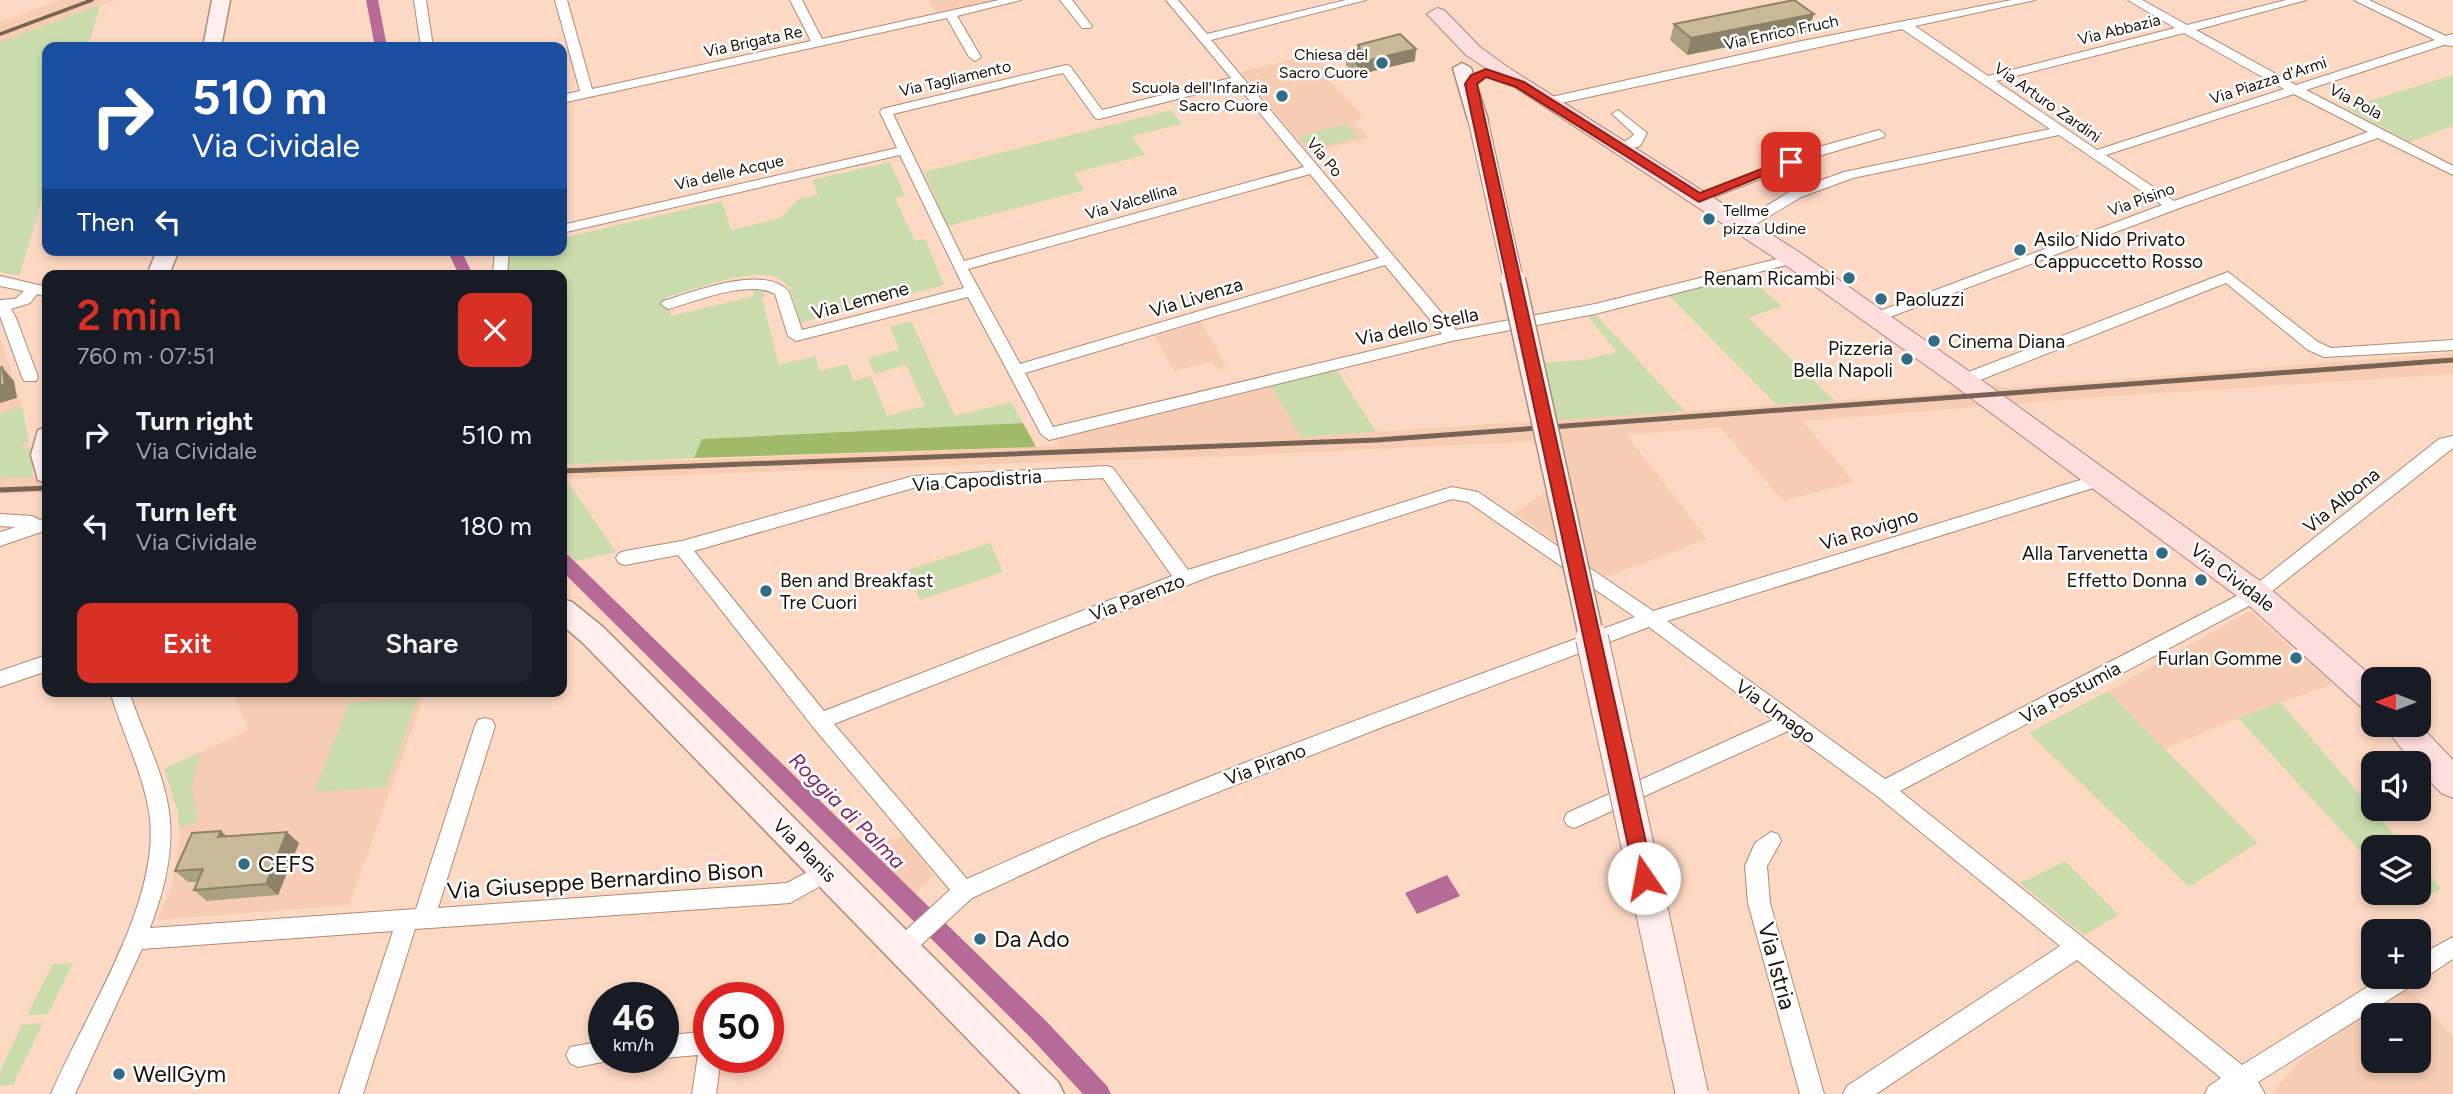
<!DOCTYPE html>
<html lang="en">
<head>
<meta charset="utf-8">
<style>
	body { margin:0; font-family:Figtree,sans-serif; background:#20242c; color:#f1f3f6; height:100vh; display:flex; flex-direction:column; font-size:26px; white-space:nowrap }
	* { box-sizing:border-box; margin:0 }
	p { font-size:23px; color:#9ea1a6 }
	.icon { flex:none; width:38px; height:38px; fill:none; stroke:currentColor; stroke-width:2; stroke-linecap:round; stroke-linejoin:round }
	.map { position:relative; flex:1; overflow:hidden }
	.panel { position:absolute; left:42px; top:270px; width:525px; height:427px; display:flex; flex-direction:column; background:#171b24; border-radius:14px; box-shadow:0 4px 10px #0003 }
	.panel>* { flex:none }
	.hud { position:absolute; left:42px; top:42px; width:525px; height:214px; border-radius:14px; box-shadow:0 4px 10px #0003; background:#1a4fa0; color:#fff; overflow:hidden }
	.needle { width:46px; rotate:270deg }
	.tools { position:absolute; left:2361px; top:667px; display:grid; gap:14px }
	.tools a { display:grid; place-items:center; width:70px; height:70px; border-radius:14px; background:#171b24; box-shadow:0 4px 10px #0003; font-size:35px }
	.speed { position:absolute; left:588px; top:982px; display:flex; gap:14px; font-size:35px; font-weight:700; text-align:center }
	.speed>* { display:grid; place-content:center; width:91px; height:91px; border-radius:50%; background:#171b24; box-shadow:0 4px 10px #0003; line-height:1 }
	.speed small { font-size:18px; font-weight:400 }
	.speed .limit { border:10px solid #d22; background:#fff; color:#111 }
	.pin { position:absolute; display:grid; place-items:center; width:60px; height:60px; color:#fff; margin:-30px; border-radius:14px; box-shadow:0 4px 10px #0006 }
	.me { position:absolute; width:77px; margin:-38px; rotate:348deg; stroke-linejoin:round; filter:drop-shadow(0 0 5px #0008) }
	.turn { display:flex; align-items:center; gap:24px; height:147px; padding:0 35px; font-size:32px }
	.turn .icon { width:91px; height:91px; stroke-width:2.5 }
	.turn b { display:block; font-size:49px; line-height:60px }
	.then { display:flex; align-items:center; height:66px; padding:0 35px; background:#0003; gap:14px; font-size:26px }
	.round { display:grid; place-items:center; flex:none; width:74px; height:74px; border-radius:14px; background:#20242c }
	.headline { display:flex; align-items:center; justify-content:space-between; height:119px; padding:0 35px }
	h1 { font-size:42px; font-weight:600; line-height:52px; color:#d93025 }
	.action { display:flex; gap:14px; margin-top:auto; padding:14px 35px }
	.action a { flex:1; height:80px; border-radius:14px; background:#d93025; color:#fff; font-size:28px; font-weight:600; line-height:80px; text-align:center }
	.action a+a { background:#20242c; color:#f1f3f6 }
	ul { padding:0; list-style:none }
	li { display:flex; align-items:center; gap:21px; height:91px; padding:0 35px }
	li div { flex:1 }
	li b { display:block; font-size:26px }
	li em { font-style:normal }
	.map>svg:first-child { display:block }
</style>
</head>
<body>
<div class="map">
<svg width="2453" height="1094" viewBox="0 0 2453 1094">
	<rect width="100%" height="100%" fill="#fdd9c3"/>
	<!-- built -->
	<path fill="#f6ccb3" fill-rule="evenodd" d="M61,0H115L0,42V22Z
		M928,0H1002L937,14Z
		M1316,53L1324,61L1322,63L1331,68L1328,79L1365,118L1353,122L1368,138L1309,153L1241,72Z
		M1201,322L1227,368L1218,370L1213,361L1174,371L1155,336Z
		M0,337L22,406L33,477H47V493L0,494Z
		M2453,353V374L2113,396L1803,421L1854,482L1783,501L1720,427L1627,435L1707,539L1606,577L1514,513L1570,477L1561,440L1230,456L562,479V465L1059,446L1056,437L1271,386L1302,437L1949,393L1948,390L1956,388L1994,384L2004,388Z
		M2250,611L2333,684L2252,712L2165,749L2108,691Z
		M232,691H426L349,905L157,920L172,886L180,838L178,812L164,769L249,730Z
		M904,834L934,876L914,895L872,855L892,838L894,841Z
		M2407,987L2453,1036V1094H2274L2280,1083L2304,1057ZM2373,1015H2418V1060H2373Z"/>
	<!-- green -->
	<path fill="#cadcab" d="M100,5L88,47H47V183L19,276L0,272V42Z
		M2453,75V126L2410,142L2346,108Z
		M1171,110L1182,124L1132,136L1145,155L1074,173L1085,190L948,226L924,172Z
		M1347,124L1359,137L1311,150L1299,136Z
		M890,162L905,196L895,198L915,241L925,239L944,285L800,323C796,310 795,292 784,282C764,262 692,290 667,297L671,316L754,296L752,288L762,290L766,296L762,298L779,365L815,356L820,371L847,364L854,381L871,376L887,416L925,406L906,365L874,374L868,358L899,349L890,326L911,321L955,416L1011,402L1023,423L702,439L694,458L562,465V275H502L507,250H562V238L722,201L731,230L781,218L797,200L818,195L812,180Z
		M1747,276L1782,306L1748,318L1835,401L1777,405L1669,296Z
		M1586,314H1595L1685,411L1557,420L1543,363L1584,360L1617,352Z
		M1337,370L1376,432L1301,437L1271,386Z
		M22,406L29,442L21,445L22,450L31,447L33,477L0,478V414Z
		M562,479H566L616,552L576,561L562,549Z
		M990,543L1003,572L920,600L908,570Z
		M2108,691L2257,843L2189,887L2029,733Z
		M418,698L386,787L314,792L349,703Z
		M2280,702L2405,847H2373V865L2238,718Z
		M201,752L191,785L198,821L179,828L178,812L164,769Z
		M2065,861L2119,915L2084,935L2020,883Z
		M2419,863L2441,888L2411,906L2399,893L2418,892Z
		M73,963L48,1014L27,1015L53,964Z
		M43,1023L13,1085L0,1086V1071L22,1025Z"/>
	<!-- forest -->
	<path fill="#9fba69" d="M1023,423L1036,447L694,458L702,439Z"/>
	<!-- water -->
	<path fill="#b56a97" d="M1447,875L1460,896L1417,914L1405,893Z"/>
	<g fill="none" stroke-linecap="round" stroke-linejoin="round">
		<!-- canal -->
		<path fill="#b56a97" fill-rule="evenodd" d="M366,0H378L387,47H375Z
			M447,250H461L473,275H459Z
			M562,553L568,555L1047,1022L1107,1086L1111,1094H1083L1031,1038L562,571Z"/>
		<defs>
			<path id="street" d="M414,0H426L433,47H421Z
				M555,0H567L592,89L811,41L790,0H802L822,39L999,0H1021L957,16L981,57L975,61L969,57L947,18L562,103V95L580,91Z
				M1060,0H1072L1092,26L1090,28H1082Z
				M1166,0H1178L1207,34L1346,0H1366L1211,40L1456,330L1595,304L1793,255L1800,259L1798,262L1595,314L1452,341L1049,440L1041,434L968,297L796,341L788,336L775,294C749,279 697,301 668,309L661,304L663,301C694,292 765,263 789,292L802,330L964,288L900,155L562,233V225L897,148L880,112L882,109L1066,65L1070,66L1102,110L1231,78ZM1063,73L1095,118L1099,119L1236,84L1304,167L964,261L893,114ZM1310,174L1379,258L1020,364L968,269ZM1385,265L1442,334L1053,427L1025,373Z
				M2012,0H2035L1915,26L1988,76L2175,28L2128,0H2142L2187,25L2286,0H2306L2196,30L2296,85L2435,40L2354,0H2369L2446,36L2453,34V46L2444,45L2306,90L2453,166V175L2378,138L2177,209L1874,323L1867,318L1869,315L2162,205L2059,135L1853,178L1801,197L1748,229H1738V223L1791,191L1844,172L2050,129L1902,29L1547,106L1541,102L1547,98L1802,41ZM2184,33L2284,89L2097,150L1996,81ZM2294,94L2368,132L2174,201L2106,155Z
				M1618,110L1647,133L1640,146L1621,152L1614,148C1620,141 1629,142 1634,134L1612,114Z
				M1879,130L1885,134L1884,137L1822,155L1704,201H1694L1692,198L1812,149Z
				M495,250H509L507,275H493Z
				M2228,272L2318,342L2331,348L2453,340V350L2324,357L2308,350L2226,283L1970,384H1958L1956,380L1958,376Z
				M0,276L47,287V297L37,294L30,303L11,309L16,318L38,377L36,381H24L22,377L0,316V300L15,299L24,291L0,286Z
				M2453,436V448L2262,599L1900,791L2242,1065L2385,976H2418V956L2453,937V959L2426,977L2416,979L2414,984L2258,1082L2265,1094H2205L2209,1086L2221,1078L2077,960L1876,1094H1843L1847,1086L2060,946L1877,796L1788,731L1581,825L1574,828L1567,825L1564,819L1567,813L1773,720L1649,627L1380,728L1099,839L972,898L909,956L901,959L893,956L890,949L893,942L950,890L813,727L678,555L625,565L619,563L616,558L619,553L625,551L682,541L913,476L1107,466L1113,468L1188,570L1452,487L1478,492L1653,611L2100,474L2106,476L2108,480L2106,484L1667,621L1885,779L2250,589L2439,439ZM1103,478L1172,576L824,711L694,551L913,488ZM1452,499L1468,502L1635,617C1411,700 1185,780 967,879L834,724L1211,576Z
				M0,514L32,516L40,520L47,518V530L0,546V532L16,527L0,526Z
				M47,655V671L0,687V671Z
				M110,691H129C142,733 167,777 170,821C173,857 163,894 150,928L416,909L475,726L478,720L485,718L492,720L495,726L438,908L787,883L826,862L833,865L837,872L833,879L790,903L415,929L363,1094H339L393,931L142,949L75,1094H51C84,1016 159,905 150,819C145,776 122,733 110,691Z
				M1771,832L1778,834L1781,841L1767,866L1770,903L1824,1094H1800L1748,903L1745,866L1755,843Z
				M709,1031V1057H721L716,1094H692L698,1055L663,1058L659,1057H663V1036Z
				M604,1041V1057H613L612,1060L578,1067L570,1063L566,1055L570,1047Z"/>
			<path id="secondary" d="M212,0H230L221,47H203Z
				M1462,63L1471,68L1488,120L1485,124H1471L1468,120L1453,68Z
				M157,250H179L169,275H147Z
				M47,427V483L38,480L31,455L38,430Z
				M562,599L572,602L603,627L1058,1082L1064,1094H1021L583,643L562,625Z"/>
			<path id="primary" d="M1437,8L1444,10L1480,47L1509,68L1802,254L1973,374L2267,586L2375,679L2373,710L2361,707L2245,602L1955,386L1784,264L1466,55L1427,14Z
				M2418,723L2453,760V798L2441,793L2418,769V763H2413L2382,724Z"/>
		</defs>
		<!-- street casing -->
		<use href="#street" stroke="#ac8b77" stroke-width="2"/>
		<!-- secondary casing -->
		<use href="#secondary" stroke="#ac8b77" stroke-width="3"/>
		<!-- primary casing -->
		<use href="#primary" stroke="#ae8784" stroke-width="2"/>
		<!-- street -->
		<use href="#street" fill="#fff" fill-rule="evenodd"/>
		<!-- secondary -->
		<use href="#secondary" fill="#feeeee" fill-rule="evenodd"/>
		<!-- primary -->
		<use href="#primary" fill="#fedddd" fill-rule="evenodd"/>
		<!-- rail-far1 -->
		<path stroke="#786355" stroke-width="3.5" d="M0,34L92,0"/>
		<!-- rail -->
		<path stroke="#786355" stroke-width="5" d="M562,471L1377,440L2453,360
			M0,490L47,488"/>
		<defs>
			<path id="secondary-bridge-far2" d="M1478,120L1514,282"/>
			<path id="secondary-bridge-far1" d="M1513,280L1592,640"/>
			<path id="secondary-bridge" d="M1592,638L1692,1094"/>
		</defs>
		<!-- secondary-bridge-far2 casing -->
		<use href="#secondary-bridge-far2" stroke="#ac8b77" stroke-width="21" stroke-linecap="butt"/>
		<!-- secondary-bridge-far1 casing -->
		<use href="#secondary-bridge-far1" stroke="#ac8b77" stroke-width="27" stroke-linecap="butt"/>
		<!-- secondary-bridge casing -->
		<use href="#secondary-bridge" stroke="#ac8b77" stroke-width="34" stroke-linecap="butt"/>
		<!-- secondary-bridge-far2 -->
		<use href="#secondary-bridge-far2" stroke="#feeeee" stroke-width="19"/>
		<!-- secondary-bridge-far1 -->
		<use href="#secondary-bridge-far1" stroke="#feeeee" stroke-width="24"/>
		<!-- secondary-bridge -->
		<use href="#secondary-bridge" stroke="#feeeee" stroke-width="32"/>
	</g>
	<!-- wall -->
	<path fill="#aca082" d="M1674,24L1808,31L1687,55L1670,40Z
		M1358,45L1415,61L1373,71L1357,77L1346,65L1347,52L1357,49Z
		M227,836L299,843L278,895L207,901L194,890L197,882H188L175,871Z"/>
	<!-- shaded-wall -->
	<path fill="#8c826a" d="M1814,14L1808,31L1687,55L1691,38Z
		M1416,49L1415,61L1373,71L1357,77L1358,65L1374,59Z
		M2,367L14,381L17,398L0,403V386Z
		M221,831L233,842L218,837Z
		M287,832L299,843L278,895L266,884Z"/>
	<!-- building -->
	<path fill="#c8ba97" stroke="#8c826a" stroke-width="2" d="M1794,0L1814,14L1691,38L1674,24Z
		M1400,34L1416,49L1374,59L1358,65L1347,52L1360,49L1358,45Z
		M2,367L5,384L0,386V368Z
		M221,831L218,837L287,832L266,884L194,890L203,869L175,871L192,833Z"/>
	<!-- route -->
	<path fill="#d93025" stroke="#8d1f18" stroke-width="2" d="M1486,69L1524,82L1700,193L1787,159L1797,162L1699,202L1516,87L1486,77L1477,84L1654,878L1651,884L1644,886L1638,884L1635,878L1465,84L1471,75Z"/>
	<!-- markers -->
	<g fill="#326b84" stroke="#fff" stroke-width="2.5">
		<circle cx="1382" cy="63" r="7"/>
		<circle cx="1282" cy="96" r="7"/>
		<circle cx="1709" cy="219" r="7"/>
		<circle cx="2020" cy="250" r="7"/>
		<circle cx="1849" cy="278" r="7"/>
		<circle cx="1881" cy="299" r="7"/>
		<circle cx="1934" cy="341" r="7"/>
		<circle cx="1907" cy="359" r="7"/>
		<circle cx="2162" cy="553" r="7"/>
		<circle cx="2201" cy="580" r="7"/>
		<circle cx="766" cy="591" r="7"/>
		<circle cx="2296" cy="658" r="7"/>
		<circle cx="244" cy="864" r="7"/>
		<circle cx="980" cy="939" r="7"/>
		<circle cx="119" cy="1074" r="7"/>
	</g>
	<g text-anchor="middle" stroke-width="5" stroke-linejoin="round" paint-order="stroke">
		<!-- far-street labels -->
		<g font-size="16" fill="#1c1109" stroke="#fff">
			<text transform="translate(2119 29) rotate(-14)" y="6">Via Abbazia</text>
			<text transform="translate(1781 32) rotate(-12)" y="6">Via Enrico Fruch</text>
			<text transform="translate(753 41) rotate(-12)" y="6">Via Brigata Re</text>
			<text transform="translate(955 78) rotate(-13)" y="6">Via Tagliamento</text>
			<text transform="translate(2268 80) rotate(-18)" y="6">Via Piazza d'Armi</text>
			<text transform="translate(2356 101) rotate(28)" y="6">Via Pola</text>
			<text transform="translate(2048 102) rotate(35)" y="6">Via Arturo Zardini</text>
			<text transform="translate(1325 157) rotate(50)" y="6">Via Po</text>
			<text transform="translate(729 172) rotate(-13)" y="6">Via delle Acque</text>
			<text transform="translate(2141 199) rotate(-20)" y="6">Via Pisino</text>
			<text transform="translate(1131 201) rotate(-16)" y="6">Via Valcellina</text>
		</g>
		<!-- far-poi labels -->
		<g font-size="16" fill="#1c1109" stroke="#fff" text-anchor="end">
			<text x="1368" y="60">Chiesa del<tspan x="1368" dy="18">Sacro Cuore</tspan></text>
			<text x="1268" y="93">Scuola dell'Infanzia<tspan x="1268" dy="18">Sacro Cuore</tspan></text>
			<text x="1723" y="216" text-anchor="start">Tellme<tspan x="1723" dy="18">pizza Udine</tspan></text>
		</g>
		<!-- poi labels -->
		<g font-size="19" fill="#1c1109" stroke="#fff" text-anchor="end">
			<text x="2034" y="246" text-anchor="start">Asilo Nido Privato<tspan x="2034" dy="22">Cappuccetto Rosso</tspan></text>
			<text x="1835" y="285">Renam Ricambi</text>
			<text x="1895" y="306" text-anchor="start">Paoluzzi</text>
			<text x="1948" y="348" text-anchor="start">Cinema Diana</text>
			<text x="1893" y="355">Pizzeria<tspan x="1893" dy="22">Bella Napoli</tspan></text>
			<text x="2148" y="560">Alla Tarvenetta</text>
			<text x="780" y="587" text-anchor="start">Ben and Breakfast<tspan x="780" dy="22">Tre Cuori</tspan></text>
			<text x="2187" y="587">Effetto Donna</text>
			<text x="2282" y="665">Furlan Gomme</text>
		</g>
		<!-- street labels -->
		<g font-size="19" fill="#1c1109" stroke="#fff">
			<text transform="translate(1196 297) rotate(-17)" y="7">Via Livenza</text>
			<text transform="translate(860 300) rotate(-15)" y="7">Via Lemene</text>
			<text transform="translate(1417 326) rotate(-12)" y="7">Via dello Stella</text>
			<text transform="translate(977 480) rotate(-4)" y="7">Via Capodistria</text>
			<text transform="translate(2341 500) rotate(-39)" y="7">Via Albona</text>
			<text transform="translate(1869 529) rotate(-17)" y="7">Via Rovigno</text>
			<text transform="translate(2233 577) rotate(37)" y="7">Via Cividale</text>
			<text transform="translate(1137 597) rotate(-21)" y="7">Via Parenzo</text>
			<text transform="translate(2070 692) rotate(-28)" y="7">Via Postumia</text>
			<text transform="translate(1776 711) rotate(36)" y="7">Via Umago</text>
			<text transform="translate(1265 764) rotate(-21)" y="7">Via Pirano</text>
			<text transform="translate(805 850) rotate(45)" y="7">Via Planis</text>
		</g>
		<!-- water labels -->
		<g font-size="21" font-style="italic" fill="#812662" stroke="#fff">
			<text transform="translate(847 811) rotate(45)" y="7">Roggia di Palma</text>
		</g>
		<!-- near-poi labels -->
		<g font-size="23" fill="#1c1109" stroke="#fff" text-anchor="start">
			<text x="258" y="872">CEFS</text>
			<text x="994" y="947">Da Ado</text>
			<text x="133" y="1082">WellGym</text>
		</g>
		<!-- near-street labels -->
		<g font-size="23" fill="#1c1109" stroke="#fff">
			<text transform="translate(605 880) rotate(-4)" y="8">Via Giuseppe Bernardino Bison</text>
			<text transform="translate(1777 966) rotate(75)" y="8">Via Istria</text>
		</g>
	</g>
</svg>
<div class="tools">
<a><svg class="needle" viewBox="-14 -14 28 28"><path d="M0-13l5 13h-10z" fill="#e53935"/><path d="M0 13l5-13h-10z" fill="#9ea1a6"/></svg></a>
<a><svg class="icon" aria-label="sound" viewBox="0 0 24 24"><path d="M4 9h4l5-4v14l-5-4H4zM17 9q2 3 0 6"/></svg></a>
<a><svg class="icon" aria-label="layers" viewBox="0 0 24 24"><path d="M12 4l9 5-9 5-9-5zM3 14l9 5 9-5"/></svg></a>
<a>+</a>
<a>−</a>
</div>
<div class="speed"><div>46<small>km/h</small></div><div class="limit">50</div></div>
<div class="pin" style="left:1791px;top:162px;background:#d93025"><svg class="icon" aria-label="arrive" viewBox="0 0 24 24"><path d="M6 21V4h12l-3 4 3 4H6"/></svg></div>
<svg class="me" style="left:1644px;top:878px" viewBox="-20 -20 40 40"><circle r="19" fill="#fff"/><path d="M0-13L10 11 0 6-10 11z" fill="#d93025"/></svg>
<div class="hud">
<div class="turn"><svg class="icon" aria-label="right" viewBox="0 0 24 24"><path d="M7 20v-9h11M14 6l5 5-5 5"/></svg><div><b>510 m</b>Via Cividale</div></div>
<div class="then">Then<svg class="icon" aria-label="left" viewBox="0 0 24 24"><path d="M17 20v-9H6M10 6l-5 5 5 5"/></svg></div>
</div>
<section class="panel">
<div class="headline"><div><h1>2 min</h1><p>760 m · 07:51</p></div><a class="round" style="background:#d93025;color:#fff"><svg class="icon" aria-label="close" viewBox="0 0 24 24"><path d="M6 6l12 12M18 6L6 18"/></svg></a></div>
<ul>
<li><svg class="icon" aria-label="right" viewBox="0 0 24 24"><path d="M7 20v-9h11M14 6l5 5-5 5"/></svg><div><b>Turn right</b><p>Via Cividale</p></div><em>510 m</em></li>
<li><svg class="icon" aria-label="left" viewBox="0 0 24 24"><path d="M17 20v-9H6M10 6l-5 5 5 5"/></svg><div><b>Turn left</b><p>Via Cividale</p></div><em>180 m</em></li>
</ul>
<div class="action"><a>Exit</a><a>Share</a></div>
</section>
</div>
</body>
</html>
